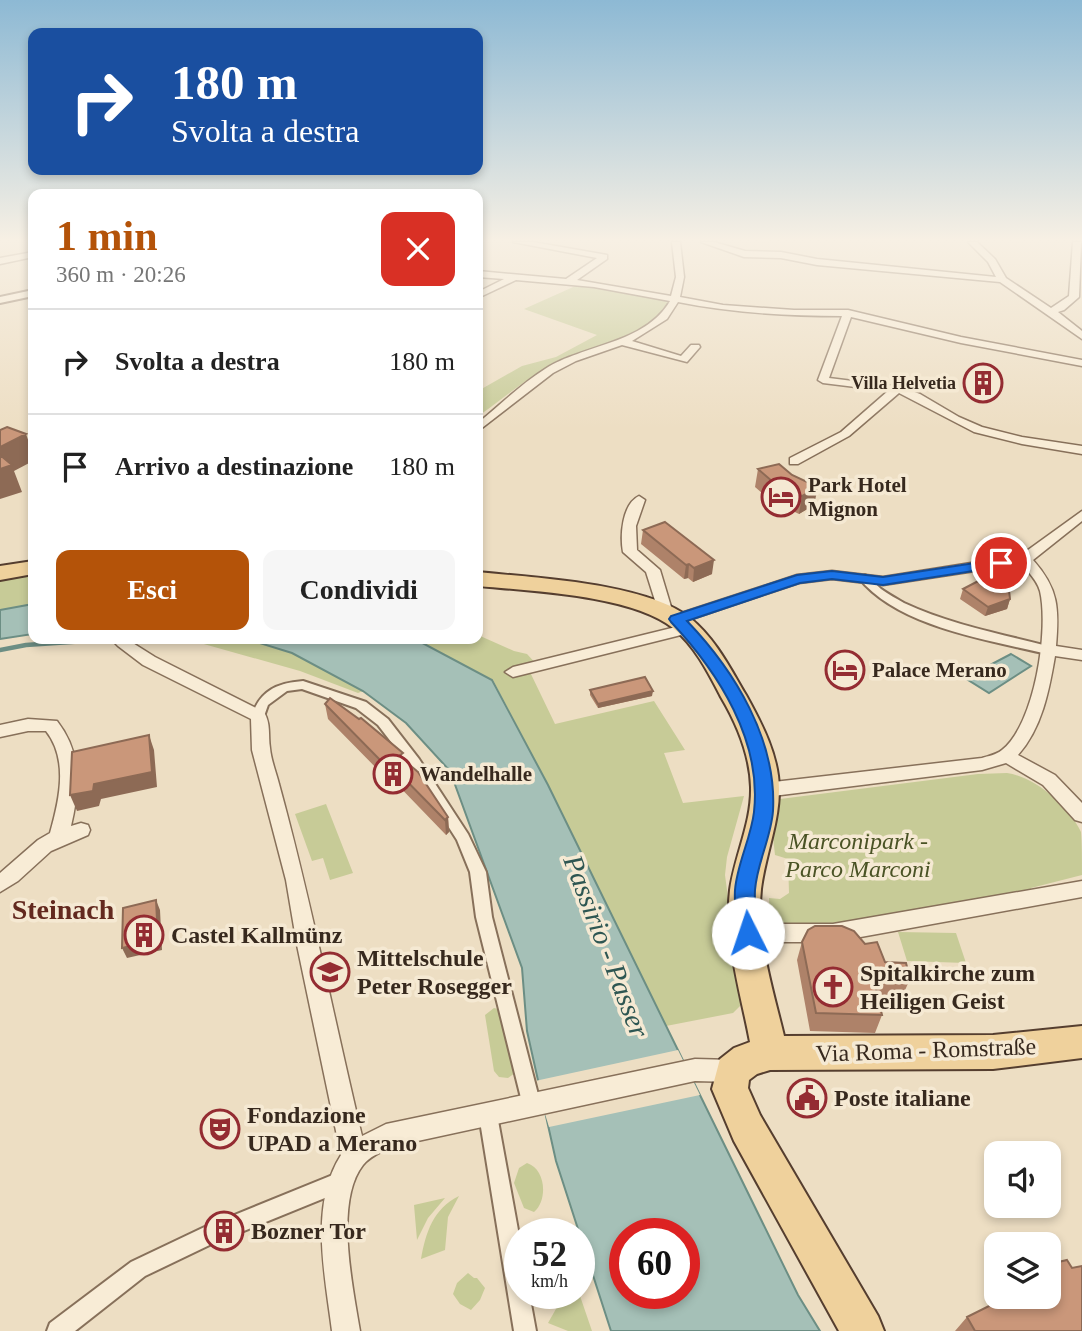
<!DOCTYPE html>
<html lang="it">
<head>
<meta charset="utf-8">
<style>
	body { margin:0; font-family:Georgia,serif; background:#f6f6f6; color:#222; height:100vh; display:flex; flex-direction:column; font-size:26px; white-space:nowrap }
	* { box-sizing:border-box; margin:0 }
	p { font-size:23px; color:#767676 }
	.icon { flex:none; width:38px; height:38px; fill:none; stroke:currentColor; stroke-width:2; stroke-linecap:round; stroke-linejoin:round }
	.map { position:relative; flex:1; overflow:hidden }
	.panel { position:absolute; left:28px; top:189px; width:455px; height:455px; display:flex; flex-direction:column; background:#fff; border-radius:14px; box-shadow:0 4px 10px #0003 }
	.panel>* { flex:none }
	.hud { position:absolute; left:28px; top:28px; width:455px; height:147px; border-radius:14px; box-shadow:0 4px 10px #0003; background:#1a4fa0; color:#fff; overflow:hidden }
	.fabs { position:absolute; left:984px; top:1141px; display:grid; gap:14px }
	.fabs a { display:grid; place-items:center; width:77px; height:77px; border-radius:14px; background:#fff; box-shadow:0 4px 10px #0003; font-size:35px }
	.speed { position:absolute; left:504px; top:1218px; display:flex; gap:14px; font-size:35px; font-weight:700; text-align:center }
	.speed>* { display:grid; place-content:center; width:91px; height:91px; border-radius:50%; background:#fff; box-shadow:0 4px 10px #0003; line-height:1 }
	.speed small { font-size:18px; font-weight:400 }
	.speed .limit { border:10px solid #d22; background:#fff; color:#111 }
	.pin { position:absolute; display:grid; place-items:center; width:60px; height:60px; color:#fff; margin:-30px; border:4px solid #fff; border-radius:50%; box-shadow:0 2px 7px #0007 }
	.me { position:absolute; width:77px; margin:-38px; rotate:356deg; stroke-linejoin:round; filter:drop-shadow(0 0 5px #0008) }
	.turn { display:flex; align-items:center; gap:24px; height:147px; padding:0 28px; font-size:32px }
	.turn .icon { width:91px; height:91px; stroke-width:2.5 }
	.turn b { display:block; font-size:49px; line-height:60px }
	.round { display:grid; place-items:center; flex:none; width:74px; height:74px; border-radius:14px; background:#f6f6f6 }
	.head { display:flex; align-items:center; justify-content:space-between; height:119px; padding:0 28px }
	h1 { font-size:42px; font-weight:700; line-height:52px; color:#b45309 }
	.primary-button { display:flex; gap:14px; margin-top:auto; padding:14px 28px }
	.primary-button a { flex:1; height:80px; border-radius:14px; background:#b45309; color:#fff; font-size:28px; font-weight:700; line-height:80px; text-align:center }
	.primary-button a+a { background:#f6f6f6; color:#222 }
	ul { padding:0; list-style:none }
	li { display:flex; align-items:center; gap:21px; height:105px; padding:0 28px; border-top:2px solid #e0e0e0 }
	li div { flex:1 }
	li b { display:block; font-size:26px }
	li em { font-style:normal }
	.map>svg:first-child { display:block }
</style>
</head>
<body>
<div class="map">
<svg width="1082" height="1331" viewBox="0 0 1082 1331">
	<rect width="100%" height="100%" fill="#eddec3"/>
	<!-- green -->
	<path fill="#c7cb97" d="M580,284L674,301C646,340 594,347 553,366C527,377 504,398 481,414L478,413V391L522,366L556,357L597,335L524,309Z
		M33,575V604L0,610V579Z
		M478,635L514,651L527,654L539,667L529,670L555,724L654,701L685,750L664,753L683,803L744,796L727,857L725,875L742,1004L733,1013L666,1026L548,785L493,680L415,639H478Z
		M186,639H247L292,653L363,691L358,693L300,671Z
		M1007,773C1035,777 1069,806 1081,832C1082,842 1082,863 1082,875L1031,888L1032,892L835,926L770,927L769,898L780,899L789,893L788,859L775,855L773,837L780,799L978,774Z
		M326,804L353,873L330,880L323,858L312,861L295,814Z
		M898,932L956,933L966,963L907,961Z
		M494,1008L502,1010L515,1068V1073L508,1078L499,1077L494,1071L485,1015Z
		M527,1163C546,1169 548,1200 534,1212L524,1208L514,1183L519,1168Z
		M459,1196L448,1217L445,1250L421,1259C426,1232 433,1209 459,1196Z
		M445,1198L428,1218L417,1240L414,1205Z
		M468,1273L474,1278H477L485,1288L480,1300L471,1310L460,1304L453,1294L457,1283Z
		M565,1293H579L592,1331H568L548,1323Z"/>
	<!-- water -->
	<path fill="#a5c0b7" stroke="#6c8e84" stroke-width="2" fill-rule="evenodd" d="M33,604V634L0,639V610Z
		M247,639H415L492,680L548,785L798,1295L820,1331H611L556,1161L527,1031L522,968L450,771L406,723L363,691L292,653ZM625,1234H684V1293H625Z
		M1011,654L1031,666L989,693L965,678Z"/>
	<!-- pier -->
	<path fill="#eddec3" d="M678,1050L700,1095L549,1127L535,1081Z"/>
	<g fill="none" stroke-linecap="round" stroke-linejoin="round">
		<!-- stream -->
		<path stroke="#6c8e84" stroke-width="4.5" d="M0,650L26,645L116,639"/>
		<defs>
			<path id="pedestrian" d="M865,575C872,578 875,584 881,589C888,594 897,599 904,603C951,625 1002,634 1051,647L1053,650L1047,654C989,640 898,627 859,578Z
				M303,681L366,702L388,719L419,759L468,834L486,872L492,917L541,1106L538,1112L532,1115L526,1112L523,1106L476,917L470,872L457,840L409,765L378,725L356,708L302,689L287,691L268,705L263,719L258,720L252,716C260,690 278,683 303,681Z
				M488,1106L495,1109L497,1115L520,1241V1293H529L536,1331H514L479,1115L481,1109Z
				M340,1172L347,1175L350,1182L347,1189L234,1235L227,1232L224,1225L227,1218Z
				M213,1223L220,1226L223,1233L220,1240L145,1276L75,1331H47L50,1323L131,1262Z"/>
			<path id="minor" d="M513,242H533L607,255V259L577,280L671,296L676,277L672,242H680L684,277L680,297L723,305L794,310H848L961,337L1082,360V366L961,343L851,317L829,378L901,387L920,394L959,417L982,427L1022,437L1082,446V454L1022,444L974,432L899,393L849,436L798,464H790V458L841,432L888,391L823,383L818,380L842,316C787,316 733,313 678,302L667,319L632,341L681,356L691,345H699L700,347L687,362L622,345L576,361L553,373L478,431V423C500,405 521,384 545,369C584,344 645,344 670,301L594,287L516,280L478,298V292L504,279L478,277V271L566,279L597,258Z
				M701,242H714L745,251L781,252L817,259L996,277L988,262L968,242H977L995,259L1006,278L1051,308L1069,296L1073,242H1081L1079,297L1064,310L1058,312L1082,331V339L1000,282L817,265L781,258L744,257Z
				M33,252V257L0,264V258Z
				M639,496L645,500L636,526L637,550L660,570L672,610L668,616L663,618L656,613L658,610L646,572L623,552C620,536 622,504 639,496Z
				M1082,511V521L1033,560C1059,589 1059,609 1056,646L1082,650V660L1055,656C1049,691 1042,728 1018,755L1055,775L1082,803V822L1075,820L1043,785L1006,763L982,770L765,797L759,795L756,790L759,785L765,783L982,758C988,756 996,755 1002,750C1035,724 1049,629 1040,591C1037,580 1028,572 1022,564L883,585L832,579L799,583L677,624L670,619L672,616L797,575L832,571L883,577L1021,555Z
				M688,624L696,629L693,632L513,677L505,672L513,667Z
				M118,640H128L155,657L264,712C271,724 268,735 270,748C271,760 276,772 279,784C311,900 334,1019 362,1136L386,1124L695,1059L733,1060L741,1063L744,1071L741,1079L733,1082L695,1081L390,1147C381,1152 369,1157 363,1165C334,1202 353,1288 360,1331H332C325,1275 309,1205 341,1155L297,945L286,880L252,750L251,719L143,665L118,646L115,643Z
				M28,719L57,721C82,753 80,788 71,826L81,823L88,825L90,830L88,835L51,851L18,881L0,892V873L38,840L50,833C59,801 69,760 46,731H28L0,737V725Z
				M1082,881V897L833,942H748L741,939L738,933L741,927L748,924H833Z"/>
			<path id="tertiary" d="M33,290V296L0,303V297Z"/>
			<path id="primary" d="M33,561V574L0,580V566Z
				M478,572C534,578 646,583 690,618C715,638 730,668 746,695C762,724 779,756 779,790C779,824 765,856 761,889C756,938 773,990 784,1036L993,1035L1082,1026V1058L993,1069L770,1070L757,1074L749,1080L748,1088L760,1115L878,1316L884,1331H839L734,1141L712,1089L720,1059L734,1048L750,1042C741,994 724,940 730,890C735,855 752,822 751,787C750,755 737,724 721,697C708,672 695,646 673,628C631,595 531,591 478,586Z"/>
		</defs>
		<!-- pedestrian casing -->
		<use href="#pedestrian" stroke="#87705a" stroke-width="4"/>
		<!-- minor casing -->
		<use href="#minor" stroke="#87705a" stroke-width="3"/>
		<!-- tertiary casing -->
		<use href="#tertiary" stroke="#87705a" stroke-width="4"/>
		<!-- primary casing -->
		<use href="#primary" stroke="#553e2f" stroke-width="4"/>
		<!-- pedestrian -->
		<use href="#pedestrian" fill="#f8ecd6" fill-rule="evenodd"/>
		<!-- minor -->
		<use href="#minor" fill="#f8ecd6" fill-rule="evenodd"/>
		<!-- tertiary -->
		<use href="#tertiary" fill="#f8ecd6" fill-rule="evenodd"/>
		<!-- primary -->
		<use href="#primary" fill="#efd19c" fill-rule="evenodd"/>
	</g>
	<!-- wall -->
	<path fill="#ae8269" d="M779,464L814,505L799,514L770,500L755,487L758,469Z
		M643,530L712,574L693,582L688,578L684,579L641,544Z
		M963,589L1010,599L1007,609L985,616L960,599Z
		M590,690L652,696L598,708L590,695Z
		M325,704L403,759L448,817L449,832L446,835L390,777L387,779L328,719Z
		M802,942L865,944L885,962L910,979L902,997L877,995L882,1015L875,1033L810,1031L797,960Z
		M1050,1264L1082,1331H955L967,1317L1048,1297V1266Z"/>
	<!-- shaded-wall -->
	<path fill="#8d6a55" d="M26,434L33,454V461L14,471L22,492L0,499V447Z
		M818,487L814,505L799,514L802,496Z
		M714,560L712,574L693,582L694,568Z
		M689,564L688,578L684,579L686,565Z
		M1010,599L1007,609L985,616L988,607Z
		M653,691L652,696L598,708V704Z
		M149,735L154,750L157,787L101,799L99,806L77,811L70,795L94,784Z
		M388,762L390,777L387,779L384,764Z
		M448,817L449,832L446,835L445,820Z
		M156,900L160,910L162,950L127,958L122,948Z
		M235,1233L237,1238L215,1246L213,1242Z"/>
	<!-- building -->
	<path fill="#ca977a" stroke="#8d6a55" stroke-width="2" d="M7,427L26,434L0,447V430Z
		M0,455L12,465L0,469Z
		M779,464L792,475L818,487L802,496L773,482L758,469Z
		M665,522L714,560L694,568L689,564L686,565L643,530Z
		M986,577L1009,590L1010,599L988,607L963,589Z
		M645,677L653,691L598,704L590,690Z
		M330,698L359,719L361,718L403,753L399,756L418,772L448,817L445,820L388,762L384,764L325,704Z
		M149,735L152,772L94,784L93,791L70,795L72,752Z
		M156,900L158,940L122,948L123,908Z
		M815,926H842L854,931L865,944L877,942L885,962L906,963L910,979L873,976L882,1015L816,1013L802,942L808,930Z
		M223,1230L235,1232V1233L213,1242L220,1237Z
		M1067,1260L1072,1268L1082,1266V1331H975L967,1317L1007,1297H1048V1273L1053,1271L1050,1264Z"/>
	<!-- sky -->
	<linearGradient id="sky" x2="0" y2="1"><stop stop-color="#8db9d4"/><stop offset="0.56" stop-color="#f7f0e4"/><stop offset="1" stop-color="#f7f0e4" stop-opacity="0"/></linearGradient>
	<rect width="1082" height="429" fill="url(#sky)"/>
	<!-- route -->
	<path fill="#1a73e8" stroke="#114b97" stroke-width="2" d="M1001,559L1006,560V566L883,585L832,579L800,583L687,621C735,671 777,740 773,811C771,838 757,863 755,890C754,904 757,919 758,933L755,939L748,941L740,939L737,933C737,919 734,904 735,890C737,864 751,838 754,812C762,741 719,673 671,622L669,619L671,616L797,575L832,571L883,577Z"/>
	<!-- icons -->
	<defs>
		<symbol id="building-ring" viewBox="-11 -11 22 22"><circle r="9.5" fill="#f5e9d3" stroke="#942c32" stroke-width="1.5"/><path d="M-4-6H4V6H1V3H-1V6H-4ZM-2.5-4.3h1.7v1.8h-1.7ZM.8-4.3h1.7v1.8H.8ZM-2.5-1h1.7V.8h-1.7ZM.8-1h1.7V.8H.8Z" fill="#942c32"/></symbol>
		<symbol id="hotel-ring" viewBox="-11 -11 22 22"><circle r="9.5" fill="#f5e9d3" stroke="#942c32" stroke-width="1.5"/><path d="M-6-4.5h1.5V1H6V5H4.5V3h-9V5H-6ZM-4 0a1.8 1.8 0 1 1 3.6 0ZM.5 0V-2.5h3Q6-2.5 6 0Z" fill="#942c32"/></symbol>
		<symbol id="school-ring" viewBox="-11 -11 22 22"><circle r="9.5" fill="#f5e9d3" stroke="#942c32" stroke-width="1.5"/><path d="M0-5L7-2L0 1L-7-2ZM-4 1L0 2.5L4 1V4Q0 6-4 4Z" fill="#942c32"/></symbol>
		<symbol id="church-ring" viewBox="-11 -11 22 22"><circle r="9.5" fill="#f5e9d3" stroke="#942c32" stroke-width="1.5"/><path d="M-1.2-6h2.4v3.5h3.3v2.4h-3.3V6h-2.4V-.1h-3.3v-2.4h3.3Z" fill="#942c32"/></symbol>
		<symbol id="civic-ring" viewBox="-11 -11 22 22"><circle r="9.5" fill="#f5e9d3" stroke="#942c32" stroke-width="1.5"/><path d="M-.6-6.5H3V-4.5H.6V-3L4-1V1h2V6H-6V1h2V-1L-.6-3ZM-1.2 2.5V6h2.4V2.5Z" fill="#942c32"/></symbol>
		<symbol id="theatre-ring" viewBox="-11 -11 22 22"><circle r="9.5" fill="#f5e9d3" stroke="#942c32" stroke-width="1.5"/><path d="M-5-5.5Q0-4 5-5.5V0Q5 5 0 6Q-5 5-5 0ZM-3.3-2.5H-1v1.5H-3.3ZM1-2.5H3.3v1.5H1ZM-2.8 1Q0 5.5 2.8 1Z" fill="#942c32"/></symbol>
	</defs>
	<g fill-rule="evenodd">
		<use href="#building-ring" x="961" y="361" width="44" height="44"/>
		<use href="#hotel-ring" x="759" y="475" width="44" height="44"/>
		<use href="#hotel-ring" x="823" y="648" width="44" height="44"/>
		<use href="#building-ring" x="371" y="752" width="44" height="44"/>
		<use href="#building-ring" x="122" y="913" width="44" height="44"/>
		<use href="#school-ring" x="308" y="950" width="44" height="44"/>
		<use href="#church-ring" x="811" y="965" width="44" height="44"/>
		<use href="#civic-ring" x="785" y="1076" width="44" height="44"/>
		<use href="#theatre-ring" x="198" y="1107" width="44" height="44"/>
		<use href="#building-ring" x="202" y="1209" width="44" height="44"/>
	</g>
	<g text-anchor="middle" stroke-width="7" stroke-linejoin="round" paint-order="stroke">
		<!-- far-poi labels -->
		<g font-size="18" font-weight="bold" fill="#37291e" stroke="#f5e9d3" text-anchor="end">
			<text x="956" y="389">Villa Helvetia</text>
		</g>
		<!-- poi labels -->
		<g font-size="21" font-weight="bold" fill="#37291e" stroke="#f5e9d3" text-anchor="start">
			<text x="808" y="492">Park Hotel<tspan x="808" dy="24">Mignon</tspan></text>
			<text x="872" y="677">Palace Merano</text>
			<text x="420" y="781">Wandelhalle</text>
		</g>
		<!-- near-park labels -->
		<g font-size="24" font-style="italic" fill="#4a5325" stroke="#f5e9d3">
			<text x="858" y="849">Marconipark -<tspan x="858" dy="28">Parco Marconi</tspan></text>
		</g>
		<!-- near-poi labels -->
		<g font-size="24" font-weight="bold" fill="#37291e" stroke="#f5e9d3" text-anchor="start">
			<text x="171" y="943">Castel Kallmünz</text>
			<text x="357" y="966">Mittelschule<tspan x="357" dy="28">Peter Rosegger</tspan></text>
			<text x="860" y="981">Spitalkirche zum<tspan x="860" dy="28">Heiligen Geist</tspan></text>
			<text x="834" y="1106">Poste italiane</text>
			<text x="247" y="1123">Fondazione<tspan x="247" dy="28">UPAD a Merano</tspan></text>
			<text x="251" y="1239">Bozner Tor</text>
		</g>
		<!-- near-street labels -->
		<g font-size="24" fill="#37291e" stroke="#f5e9d3">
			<text transform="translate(926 1050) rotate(-2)" y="8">Via Roma - Romstraße</text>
		</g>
		<!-- near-quarter labels -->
		<g font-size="28" font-weight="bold" fill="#63291f" stroke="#f5e9d3">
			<text x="63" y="919">Steinach</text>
		</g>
		<!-- near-water labels -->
		<g font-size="28" font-style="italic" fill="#2e5652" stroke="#f5e9d3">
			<text transform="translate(607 946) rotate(69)" y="10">Passirio - Passer</text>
		</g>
	</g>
</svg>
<div class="fabs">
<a><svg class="icon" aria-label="sound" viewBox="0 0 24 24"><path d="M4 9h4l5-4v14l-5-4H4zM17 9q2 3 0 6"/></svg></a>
<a><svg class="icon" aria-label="layers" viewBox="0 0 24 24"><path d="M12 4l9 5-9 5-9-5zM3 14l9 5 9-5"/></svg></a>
</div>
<div class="speed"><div>52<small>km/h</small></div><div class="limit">60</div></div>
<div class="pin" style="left:1001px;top:563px;background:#d93025"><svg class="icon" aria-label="arrive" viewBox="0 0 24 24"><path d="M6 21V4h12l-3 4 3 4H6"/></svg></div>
<svg class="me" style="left:748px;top:933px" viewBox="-20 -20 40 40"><circle r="19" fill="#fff"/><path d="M0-13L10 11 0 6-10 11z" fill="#1a73e8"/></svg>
<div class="hud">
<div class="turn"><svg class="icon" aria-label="right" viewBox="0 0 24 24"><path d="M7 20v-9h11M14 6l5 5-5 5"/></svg><div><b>180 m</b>Svolta a destra</div></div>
</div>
<section class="panel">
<div class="head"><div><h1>1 min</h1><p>360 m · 20:26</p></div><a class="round" style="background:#d93025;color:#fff"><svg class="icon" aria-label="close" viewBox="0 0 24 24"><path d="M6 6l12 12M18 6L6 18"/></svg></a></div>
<ul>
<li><svg class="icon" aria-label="right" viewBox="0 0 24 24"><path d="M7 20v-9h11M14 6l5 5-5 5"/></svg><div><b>Svolta a destra</b></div><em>180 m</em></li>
<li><svg class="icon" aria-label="arrive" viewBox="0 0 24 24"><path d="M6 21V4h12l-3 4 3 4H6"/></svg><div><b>Arrivo a destinazione</b></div><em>180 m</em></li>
</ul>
<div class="primary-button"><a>Esci</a><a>Condividi</a></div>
</section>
</div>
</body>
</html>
